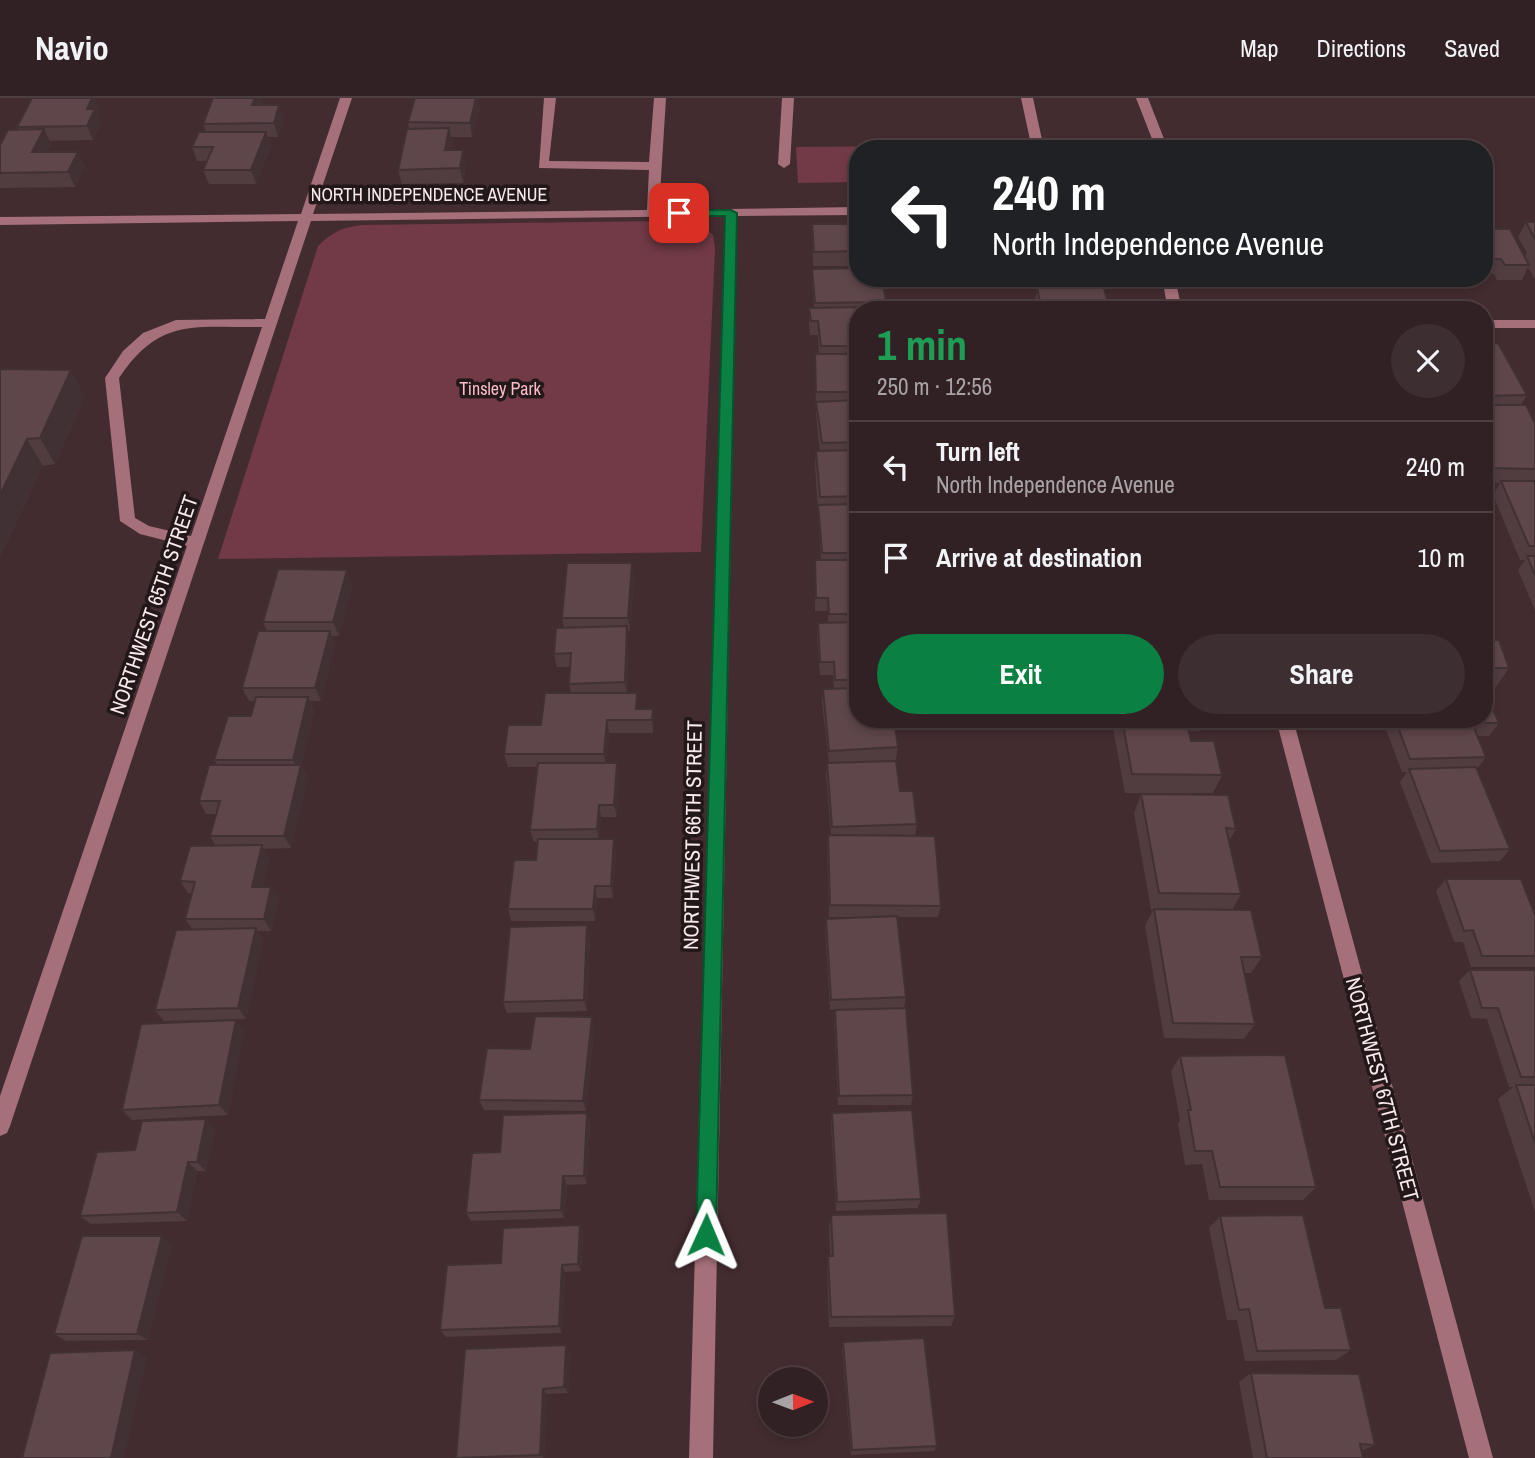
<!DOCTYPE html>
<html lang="en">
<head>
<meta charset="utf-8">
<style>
	body { margin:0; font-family:"Archivo Narrow",sans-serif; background:#3d2e31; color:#f1f3f6; height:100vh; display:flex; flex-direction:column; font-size:26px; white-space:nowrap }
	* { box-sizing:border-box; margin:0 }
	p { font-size:23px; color:#a8a3a6 }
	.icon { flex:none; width:38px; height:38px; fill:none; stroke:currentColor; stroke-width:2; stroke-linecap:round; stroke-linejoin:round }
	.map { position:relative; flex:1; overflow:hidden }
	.side { position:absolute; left:849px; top:203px; width:644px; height:427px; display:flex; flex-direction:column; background:#322124; border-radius:28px; box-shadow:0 4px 10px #0003,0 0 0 2px #4d3e41 }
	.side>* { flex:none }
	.guide { position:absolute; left:849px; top:42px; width:644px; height:147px; border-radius:28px; box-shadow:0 4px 10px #0003,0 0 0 2px #4d3e41; background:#202124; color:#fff; overflow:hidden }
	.needle { width:46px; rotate:89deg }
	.controls { position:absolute; left:758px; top:1269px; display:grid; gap:14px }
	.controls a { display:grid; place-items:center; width:70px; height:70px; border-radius:50%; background:#322124; box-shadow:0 4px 10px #0003,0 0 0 2px #4d3e41; font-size:35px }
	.pin { position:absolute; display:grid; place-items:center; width:60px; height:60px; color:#fff; margin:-30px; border-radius:14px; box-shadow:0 4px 10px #0006 }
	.me { position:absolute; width:77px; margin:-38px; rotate:1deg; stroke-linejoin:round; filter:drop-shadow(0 0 5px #0008) }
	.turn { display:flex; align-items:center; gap:24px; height:147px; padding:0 28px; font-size:32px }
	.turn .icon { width:91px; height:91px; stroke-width:2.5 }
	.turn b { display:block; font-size:49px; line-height:60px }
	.round { display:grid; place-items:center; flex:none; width:74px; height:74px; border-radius:37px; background:#3d2e31 }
	.head { display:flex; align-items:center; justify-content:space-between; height:119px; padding:0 28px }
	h1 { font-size:42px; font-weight:700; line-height:52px; color:#1e9e55 }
	.action { display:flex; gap:14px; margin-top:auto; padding:14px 28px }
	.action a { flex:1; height:80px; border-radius:42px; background:#0b8043; color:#fff; font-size:28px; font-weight:700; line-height:80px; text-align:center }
	.action a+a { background:#3d2e31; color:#f1f3f6 }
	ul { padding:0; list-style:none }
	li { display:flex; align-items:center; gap:21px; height:91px; padding:0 28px; border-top:2px solid #4d3e41 }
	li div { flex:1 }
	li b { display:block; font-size:26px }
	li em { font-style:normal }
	header { display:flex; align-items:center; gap:42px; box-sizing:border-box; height:98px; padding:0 35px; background:#322124; border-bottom:2px solid #4d3e41 }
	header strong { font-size:33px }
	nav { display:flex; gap:38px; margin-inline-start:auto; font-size:24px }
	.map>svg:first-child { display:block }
</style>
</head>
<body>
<header>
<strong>Navio</strong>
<nav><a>Map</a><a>Directions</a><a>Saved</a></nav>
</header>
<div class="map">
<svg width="1535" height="1360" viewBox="0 0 1535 1360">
	<rect width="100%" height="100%" fill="#432c30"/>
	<!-- green -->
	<path fill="#713a46" d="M922,48V51H858L857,84L798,85L796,49Z
		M670,123L703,128L713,137L715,151L701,454L218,461L318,148C332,134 343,129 362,127Z"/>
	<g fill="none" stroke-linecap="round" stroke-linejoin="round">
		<!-- minor -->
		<path fill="#a6707a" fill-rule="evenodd" d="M340,0H352L313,116L647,112L649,72L539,70L544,0H556L549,63L649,64L654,0H666L659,112L858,109V117L737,118L713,1360H689L725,118L311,123L10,1028L7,1035L0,1038V998L187,448L140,436L120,423L105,280L123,253L143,235L176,222L265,221L298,123L0,127V119L301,116ZM262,229L191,438L149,428L135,420L119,280C160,218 196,230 262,229Z
			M782,0H794L790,66L784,70L778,66Z
			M1021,0H1033L1044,51H1032Z
			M1136,0H1148L1168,51H1156Z
			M1162,180H1175L1182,212H1168Z
			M1484,222H1535V230H1484Z
			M1276,621H1293L1493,1360H1469Z"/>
	</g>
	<!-- wall -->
	<path fill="#513c40" d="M263,3L261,7H279L284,21L278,39H268L271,48L256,86H209L203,72L207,63H197L192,49L206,34L203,26Z
		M480,9L472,39H451L452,44L451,52L466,66L463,85L402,86L398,72L409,31L408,24Z
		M100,10L97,15L101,25L93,42L50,43L51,45L46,54L85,68L75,89L0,90V47L18,31L17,29Z
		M1526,124H1535V180H1534L1528,169L1522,182H1497L1494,176H1484V131L1525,159L1527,155L1518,139Z
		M812,126H858V168H813Z
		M812,171L886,204L885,212H858V621L898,649L896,662L863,664L900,693L917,726L915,738L941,808L938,819H897L906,899L904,910L864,911L913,997L911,1007H838L834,922L835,912H830L825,832L826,821L877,819H829L827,750L828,737H831L826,678L827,665H829L822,605L823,591H834L833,577H820L817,539L818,525H828V513H815V462H821L815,367L816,353H820L816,318L815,270V256H819L818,237H810L809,225V210H814L812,185Z
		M1035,180H1097L1095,190L1108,206L1107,212H1036L1035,205L1037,190Z
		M1214,180H1281L1279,184H1215Z
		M1288,180H1363L1362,182L1289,181Z
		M1371,180H1439V181Z
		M1484,246L1527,297L1521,307L1535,325V512L1518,472L1525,462H1520L1493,397L1500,385L1484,384Z
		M0,271L85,299L55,366L43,368L0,459Z
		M634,478L630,533H627L628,542L627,595L638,611H653L654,624L653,635H609L606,665H617L619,678L617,719H601L599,741L616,753L613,800H597L595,823H511L508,811L536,762L538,744H534L530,732L538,669H508L504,656L541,627L571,595L569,586L570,569H557L554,556L564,530L562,520Z
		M352,486L339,538H332L335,546L321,603H310L314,613L301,667L308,680L291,750L264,751L269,760L262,789H271L279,801L271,833H257L263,842L246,921L164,923L155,912L193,832L185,821L192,795H188L180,783L216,748L210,738L217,716H206L199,703L218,667L214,662L251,618L255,603H249L242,590L267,533L263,524Z
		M1484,542L1509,570L1496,589H1484Z
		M1061,621H1204L1199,633H1189L1191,643L1222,677L1213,695H1125L1112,625H1062Z
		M1382,621H1484L1499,625L1489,638H1477L1486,659L1477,671L1510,751L1500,763L1431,765L1400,684L1407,674H1402Z
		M1141,696L1236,731L1229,743L1241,796L1232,812L1262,859L1251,875H1245L1255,926L1244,941L1164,940L1145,828L1153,812H1151L1134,715Z
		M1446,781L1535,817V869H1471L1463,844H1454L1436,793Z
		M590,838L587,913L507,915L503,904Z
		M1470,872H1535V1114L1498,1001L1513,989H1509L1487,921L1471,920L1459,883Z
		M594,930L586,1013L484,1012L479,1002L530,951Z
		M244,932L228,1017L132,1022L122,1012Z
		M1180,958L1316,1089L1303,1102H1209L1202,1066L1185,1067L1178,1026L1180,1022L1171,973Z
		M587,1015L590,1024L587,1086L567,1087L564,1120L471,1123L466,1115L500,1054Z
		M832,1015L921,1101L918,1110L836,1113L831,1025Z
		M206,1021L215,1031L206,1073H197L187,1123L91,1126L80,1118L135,1052Z
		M831,1117L955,1218L951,1228L829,1229L827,1170L828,1158H830L829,1129Z
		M1220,1118L1325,1210L1351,1252L1336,1262L1245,1263L1237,1222H1227L1209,1130Z
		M580,1127L583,1135L581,1173L565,1174L562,1235L446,1239L440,1232L501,1165Z
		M172,1146L148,1242L66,1243L54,1236Z
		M843,1244L937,1348L934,1353L851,1357L842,1251Z
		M570,1253L568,1295L547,1296L544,1360H456Z
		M1251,1275L1375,1347L1361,1353L1363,1360H1253L1239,1284Z"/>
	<!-- shaded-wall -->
	<path fill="#423134" d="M92,0H95L100,10L97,15L101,25L93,42L87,28V10Z
		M255,0H262L263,3L257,21L252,7Z
		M476,0H478L480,9L472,39L470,25Z
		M279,7L284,21L278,39L274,25Z
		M449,30L452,44L448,66L445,52Z
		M44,31L51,45L39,69L32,54Z
		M266,34L271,48L256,86L251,72Z
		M463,52L466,66L463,85L460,70Z
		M78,54L85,68L75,89L68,74Z
		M71,272L85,299L55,366L40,340Z
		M27,341L43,368L0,459V397Z
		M632,465L634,478L630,533L628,520Z
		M347,472L352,486L339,538L333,524Z
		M627,528L628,542L626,598L625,584Z
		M330,533L335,546L321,603L315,590Z
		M308,599L314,613L299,675L293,662Z
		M653,611L654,624L653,635L652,622Z
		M607,622L609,635L606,669L604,656Z
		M617,665L619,678L617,719L614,707Z
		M301,667L308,680L291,750L284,738Z
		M599,707L601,719L599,744L597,731Z
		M614,741L616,753L613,800L611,788Z
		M262,747L269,760L259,801L252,789Z
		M595,788L597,800L595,823L593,811Z
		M271,789L279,801L271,833L264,821Z
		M587,827L590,838L587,913L584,902Z
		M256,830L263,842L246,921L238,910Z
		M592,919L594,930L586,1013L583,1003Z
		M236,922L244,932L228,1017L219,1007Z
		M587,1015L590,1024L587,1086L584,1078Z
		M206,1021L215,1031L206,1073L197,1064Z
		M188,1064L197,1073L187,1123L177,1114Z
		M563,1078L567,1087L564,1120L561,1112Z
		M580,1127L583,1135L581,1173L578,1166Z
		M162,1138L172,1146L148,1242L137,1236Z
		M562,1167L565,1174L562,1235L559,1228Z
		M566,1247L570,1253L568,1295L564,1289Z
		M135,1252L147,1259L124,1360H111Z
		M543,1291L547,1296L544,1360L540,1357Z"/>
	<!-- building -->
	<path fill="#5e464a" stroke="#423134" stroke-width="2" d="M32,0H92L87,11H95L87,28L17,29Z
		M213,0H255L252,7H279L274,25L203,26Z
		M415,0H476L470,25L408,24Z
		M449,30L445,52H463L460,70L398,72L407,31Z
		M44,31L32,54H78L68,74L0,75V47L8,32Z
		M199,34H266L251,72H203L213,49H192Z
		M1526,124H1535V141Z
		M812,126H858V153L814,154Z
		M1484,131H1510L1529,167H1505L1501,161H1484Z
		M858,170V180H882L886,204L815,205L812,171Z
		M1037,190H1104L1108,206H1094L1096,212H1042Z
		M864,209V212H858V248H821L818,223H811L809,210Z
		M1498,245L1527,297L1484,298V246Z
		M815,256H858V294H816Z
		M0,271L71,272L40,340L27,341L0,397Z
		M858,302V344L822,345L816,304Z
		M1484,307H1526L1535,325V371L1493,370L1484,350Z
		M858,352V398L820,399L816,353Z
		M1501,383H1535V448H1529Z
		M858,406V455H822L818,407Z
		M1527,458H1535V477Z
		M815,462H858V516H829L828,500H816Z
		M567,465H632L628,520H562Z
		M278,471L347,472L333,524H263Z
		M858,524V582H835L834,564H820L818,525Z
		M627,528L625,584L569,586L571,555L554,556L556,530Z
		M258,533H330L315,590H242Z
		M1484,542H1499L1509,570H1484Z
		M858,590V621H894L898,649L829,653L823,591Z
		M1484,592L1499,625H1472L1486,659L1410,661L1395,621H1484Z
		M545,595H637L636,611H653L652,622H607L604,656H504L508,627H541Z
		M256,599H308L293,662H214L228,618H251Z
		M1122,621H1186L1191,643H1214L1222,677L1132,676Z
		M896,663L900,693H913L917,726L832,729L827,665Z
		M538,665H617L614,707H599L597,731L530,732Z
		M209,667H301L284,738H210L220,703H199Z
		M1476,669L1510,751L1440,753L1409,671Z
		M1141,696L1228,697L1236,731L1226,730L1241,796L1159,795Z
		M828,737L935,738L941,808L830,807Z
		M538,741H614L611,788H595L593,811H508L514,762H536Z
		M262,747L252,789H271L264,821H185L195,784L180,783L190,748Z
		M1446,781H1521L1535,817V858H1482L1473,832L1464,833Z
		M1154,811L1251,812L1262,859H1241L1255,926L1173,925Z
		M897,818L906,899L831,902L826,821Z
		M587,827L584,902L503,904L510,829Z
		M256,830L238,910L155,912L176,832Z
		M1470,872H1535V979H1521L1498,910H1482Z
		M906,910L913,997L839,998L835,912Z
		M535,918L592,919L583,1003L479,1002L487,950L530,951Z
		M236,922L219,1007L122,1012L141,926Z
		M1285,957L1316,1089H1220L1212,1053H1195L1188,1012H1191L1180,958Z
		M1516,987H1535V1045Z
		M912,1012L921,1101L837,1104L832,1015Z
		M587,1015L584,1078H563L561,1112L466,1115L472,1055L500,1054L503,1017Z
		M206,1021L197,1064H188L177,1114L80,1118L97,1054L135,1052L142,1023Z
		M947,1115L955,1218L831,1219L828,1158H833L831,1117Z
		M1303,1117L1325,1210H1341L1351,1252L1257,1253L1249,1211L1239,1212L1220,1118Z
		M580,1127L578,1166L562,1167L559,1228L440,1232L447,1167L501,1165L503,1130Z
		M82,1138H162L137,1236H54Z
		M924,1240L937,1348L852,1352L843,1244Z
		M566,1247L564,1289L543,1291L540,1357L456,1360L465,1251Z
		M135,1252L111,1360H22L50,1255Z
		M1251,1275L1359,1276L1375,1347L1360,1346L1363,1360H1267Z"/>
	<!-- route -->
	<path fill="#0b8043" stroke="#07532c" stroke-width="2" d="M679,112H731L737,115L716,1137L713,1144L706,1146L699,1144L696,1137L725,118H675V113Z"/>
	<g text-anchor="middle" stroke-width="7" stroke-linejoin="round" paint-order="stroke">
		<!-- far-street labels -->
		<g font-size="18" fill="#f9e9ec" stroke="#221819">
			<text x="429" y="103">NORTH INDEPENDENCE AVENUE</text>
		</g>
		<!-- far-park labels -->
		<g font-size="18" fill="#fbbbc7" stroke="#221819">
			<text x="500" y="297">Tinsley Park</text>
		</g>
		<!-- street labels -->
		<g font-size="21" fill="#f9e9ec" stroke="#221819">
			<text transform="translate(154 507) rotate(-71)" y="7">NORTHWEST 65TH STREET</text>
			<text transform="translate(693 737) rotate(-89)" y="7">NORTHWEST 66TH STREET</text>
			<text transform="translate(1382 991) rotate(75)" y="7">NORTHWEST 67TH STREET</text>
		</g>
	</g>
</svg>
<div class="controls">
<a><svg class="needle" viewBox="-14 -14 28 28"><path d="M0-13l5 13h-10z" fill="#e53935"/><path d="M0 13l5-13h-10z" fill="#a8a3a6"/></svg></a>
</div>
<div class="pin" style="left:679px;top:115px;background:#d93025"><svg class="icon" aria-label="arrive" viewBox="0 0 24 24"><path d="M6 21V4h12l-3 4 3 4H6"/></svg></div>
<svg class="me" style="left:706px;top:1137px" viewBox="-20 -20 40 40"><path d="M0-17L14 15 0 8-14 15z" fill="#0b8043" stroke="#fff" stroke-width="4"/></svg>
<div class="guide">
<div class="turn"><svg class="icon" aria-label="left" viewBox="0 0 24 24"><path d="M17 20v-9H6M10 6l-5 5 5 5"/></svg><div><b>240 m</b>North Independence Avenue</div></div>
</div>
<section class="side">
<div class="head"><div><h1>1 min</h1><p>250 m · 12:56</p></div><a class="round"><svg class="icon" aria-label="close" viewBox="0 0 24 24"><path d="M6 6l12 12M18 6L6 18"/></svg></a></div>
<ul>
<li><svg class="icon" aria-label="left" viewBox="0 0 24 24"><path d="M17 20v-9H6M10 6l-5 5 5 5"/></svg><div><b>Turn left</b><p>North Independence Avenue</p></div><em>240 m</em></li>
<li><svg class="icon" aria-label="arrive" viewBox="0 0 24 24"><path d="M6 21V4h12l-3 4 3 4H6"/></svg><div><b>Arrive at destination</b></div><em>10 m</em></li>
</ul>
<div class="action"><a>Exit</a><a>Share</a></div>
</section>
</div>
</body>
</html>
